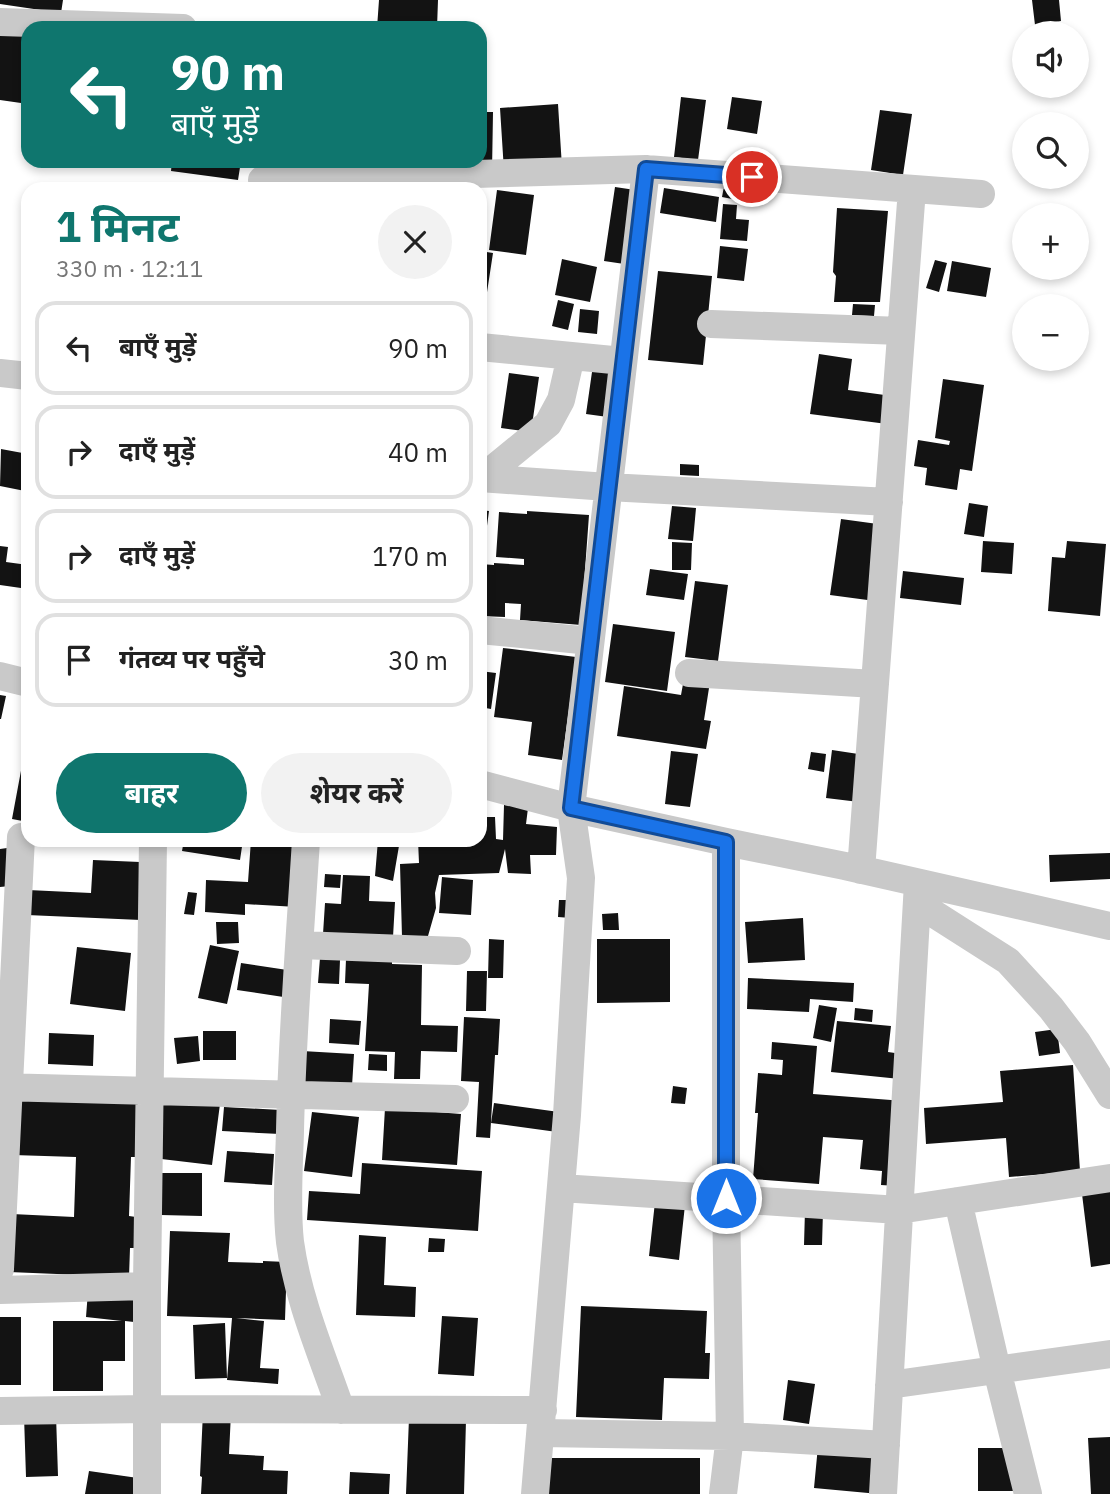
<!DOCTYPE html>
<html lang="hi">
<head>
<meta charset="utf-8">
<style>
	body { margin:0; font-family:"IBM Plex Sans","Noto Sans Devanagari",sans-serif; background:#f2f2f2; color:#222; height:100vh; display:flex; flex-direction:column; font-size:26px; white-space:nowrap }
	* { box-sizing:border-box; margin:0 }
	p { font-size:23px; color:#767676 }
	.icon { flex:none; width:38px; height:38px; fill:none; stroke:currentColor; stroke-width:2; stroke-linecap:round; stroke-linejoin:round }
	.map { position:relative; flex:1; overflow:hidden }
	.sheet { position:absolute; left:21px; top:182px; width:466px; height:665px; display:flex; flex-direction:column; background:#fff; border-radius:21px; box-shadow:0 4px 10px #0003 }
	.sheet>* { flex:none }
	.banner { position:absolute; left:21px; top:21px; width:466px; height:147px; border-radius:21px; box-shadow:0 4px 10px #0003; background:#0f766e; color:#fff; overflow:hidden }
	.fabs { position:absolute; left:1012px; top:21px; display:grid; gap:14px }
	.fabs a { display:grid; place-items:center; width:77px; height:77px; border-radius:50%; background:#fff; box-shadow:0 4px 10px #0003; font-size:35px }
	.pin { position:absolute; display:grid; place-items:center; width:60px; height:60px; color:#fff; margin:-30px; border:4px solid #fff; border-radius:50%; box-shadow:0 2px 7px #0007 }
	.me { position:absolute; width:77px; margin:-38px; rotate:0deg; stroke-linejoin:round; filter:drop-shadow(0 0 5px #0008) }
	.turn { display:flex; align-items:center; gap:24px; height:147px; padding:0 35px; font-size:32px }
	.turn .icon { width:91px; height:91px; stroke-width:2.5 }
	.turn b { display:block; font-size:49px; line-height:60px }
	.round { display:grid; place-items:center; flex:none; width:74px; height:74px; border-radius:37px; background:#f2f2f2 }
	.overview { display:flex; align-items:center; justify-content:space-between; height:119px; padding:0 35px }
	h1 { font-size:42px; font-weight:700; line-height:52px; color:#0f766e }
	.cta { display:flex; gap:14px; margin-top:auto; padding:14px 35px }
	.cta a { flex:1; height:80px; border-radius:42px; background:#0f766e; color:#fff; font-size:28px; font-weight:700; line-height:80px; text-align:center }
	.cta a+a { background:#f2f2f2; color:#222 }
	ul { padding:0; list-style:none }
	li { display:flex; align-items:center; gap:21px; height:94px; margin:0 14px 10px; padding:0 21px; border:4px solid #e0e0e0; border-radius:21px }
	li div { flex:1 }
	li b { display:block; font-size:26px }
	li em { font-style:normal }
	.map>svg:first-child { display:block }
</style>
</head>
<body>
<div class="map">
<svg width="1110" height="1494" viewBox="0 0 1110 1494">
	<rect width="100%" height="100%" fill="#fff"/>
	<!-- building -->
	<path fill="#131313" d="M0,0H63L61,13L0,4Z
		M379,0H438L437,28H377Z
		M1032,0H1059L1061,21L1035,25Z
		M0,30L28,33V104L0,100Z
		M681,97L706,100L698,160L674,157Z
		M732,97L762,101L757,134L727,129Z
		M558,104L562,167L504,171L500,108Z
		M880,110L912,114L903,175L871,170Z
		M480,112H493L492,171L480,161Z
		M172,161H241L238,180L171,171Z
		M293,161H322V174L293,175Z
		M725,181L756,187L753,203L722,197Z
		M615,187L642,191L631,265L604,261Z
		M664,188L719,197L716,222L660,213Z
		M497,190L534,195L526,255L489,250Z
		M723,204L737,205L736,219L749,220L747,241L720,239Z
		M837,208L888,211L880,302H834L836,276L833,272Z
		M720,246L748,249L744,281L717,278Z
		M480,251L493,253L482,325L480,324Z
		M562,259L597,267L590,302L555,295Z
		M935,260L947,263L939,292L926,288Z
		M952,261L991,268L986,297L947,291Z
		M658,271L712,276L703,365L648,360Z
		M558,300L574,304L568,330L552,326Z
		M853,304L875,305L874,316L852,315Z
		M580,309L599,311L597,334L578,332Z
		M819,354L852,359L848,390L892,396L887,424L810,414Z
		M593,365L621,369L615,418L586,414Z
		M509,373L539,377L531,432L501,428Z
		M943,379L984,385L972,471L960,469L957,490L925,485L927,468L914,466L918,440L949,445L950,441L935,438Z
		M1,449L28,454V507L22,506L25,491L0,486Z
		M680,464L699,465V476L680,475Z
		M969,503L988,506L984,537L964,534Z
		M672,506L696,508L693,541L668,539Z
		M480,510L489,511L482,563L480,562Z
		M527,511L589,515L581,625L520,620L521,604L505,603V617L480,616V564L494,565V563L524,565V559L496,557L499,512L527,514Z
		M841,519L885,525L875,601L830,595Z
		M983,541L1014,543L1012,574L981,572Z
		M1067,541L1106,544L1100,616L1048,611L1052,557L1065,558Z
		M672,542L692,543L691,570H672Z
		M0,546L8,547L6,562L28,565V589L0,585Z
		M650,569L688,574L684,600L646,595Z
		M903,571L964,578L961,605L900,598Z
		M695,581L728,585L718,661L685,657Z
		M613,624L675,632L667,691L605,682Z
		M27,645H28V671L22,670Z
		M503,648L576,657L562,760L528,755L532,722L494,717Z
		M480,671L496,673L491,709L480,707Z
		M683,684L709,688L704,720L711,721L706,749L617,736L624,686L681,695Z
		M0,695L6,696L1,719H0Z
		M832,750L865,755L859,802L826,798Z
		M671,751L698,754L690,807L665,804Z
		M811,752L826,754L824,772L808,769Z
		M23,760L28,761V822L12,819Z
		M504,805L528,808L526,824L557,827L556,855H530L531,874L508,873L505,849L499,873L439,875L435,893L436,908L428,936L402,937L400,864L419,863L418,840H480V817H495L496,839L503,840Z
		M184,840H243L240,860L182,851Z
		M251,840H304L297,907L245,904V915L205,912L206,880L248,882Z
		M378,840H400L393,881L375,876Z
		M7,848L10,886L0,887V849Z
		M1110,853V879L1050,882L1049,855Z
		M93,860L140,862L141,920L27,915L28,890L91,893Z
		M325,874L341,875L340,888L324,887Z
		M343,875L370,876L369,901L395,902L393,937L323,934L325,903L341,904Z
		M442,877L473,880L471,915L439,913Z
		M188,892L197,893L194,915L184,914Z
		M559,900H572L571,918L558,917Z
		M618,913L619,930H603L602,914Z
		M803,918L805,960L748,963L745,922Z
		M216,922H238L239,943L217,944Z
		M489,939L504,940L503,978H488Z
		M597,939H670V1002L597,1003Z
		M210,945L239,951L227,1004L198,998Z
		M77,947L131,953L125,1011L70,1004Z
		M320,958L340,960L339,984L318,983Z
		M346,959L392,961V964L422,965L421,1025L458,1026L457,1052L421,1051L420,1079H394L395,1052L365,1051L369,984L345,983Z
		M241,963L294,971L290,998L237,990Z
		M467,971H487L486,1011H466Z
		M748,978L854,983L853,1002L810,999L809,1012L747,1009Z
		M819,1005L837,1008L831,1042L813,1038Z
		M855,1008L873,1010L872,1022L854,1020Z
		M464,1017L500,1019L498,1055H495L490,1138L476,1137L479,1082L461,1081Z
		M330,1019L361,1021L359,1045L329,1043Z
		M837,1021L891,1026L888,1052L902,1054L900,1079L831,1072Z
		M1057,1029L1060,1053L1039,1056L1035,1032Z
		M203,1031H236V1060H203Z
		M49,1033L94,1035L93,1066L48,1064Z
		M198,1036L200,1061L177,1064L174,1038Z
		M772,1042L817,1046L813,1094L904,1101L897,1186L881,1185L882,1171L860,1169L863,1140L823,1137L819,1184L753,1179L758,1113H755L758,1073L782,1075L783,1060L771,1059Z
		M302,1051L354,1054L352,1086L300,1083Z
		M369,1054L387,1055V1071L368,1070Z
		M1073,1065L1080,1171L1009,1177L1006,1138L926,1144L924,1108L1003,1102L1000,1071Z
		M673,1086L687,1088L685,1104L671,1103Z
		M15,1092L138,1097L136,1157H131L129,1216L136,1217L135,1248H130L129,1277L9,1272L12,1214L74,1217L76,1157L13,1155Z
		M161,1097L220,1104L212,1165L153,1158Z
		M494,1103L559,1112L557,1132L491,1123Z
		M224,1107L281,1110L280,1134L222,1131Z
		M385,1108L461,1114L457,1165L382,1160Z
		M312,1112L359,1117L352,1177L304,1171Z
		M227,1151L274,1154L272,1185L224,1182Z
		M362,1163L482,1171L478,1231L307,1220L309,1191L360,1194Z
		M162,1173H202V1216L161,1215Z
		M1110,1191V1264L1091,1267L1082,1194Z
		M655,1202L685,1205L679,1260L649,1256Z
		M805,1210L823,1211L822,1245H804Z
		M170,1231L230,1233L228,1262L263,1263V1261L287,1262L285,1320L236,1318L264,1321L260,1368L279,1369L278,1384L227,1380L232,1318L167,1316Z
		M359,1235L386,1237L384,1285L416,1287L415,1317L356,1315Z
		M429,1238L445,1239L444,1252H428Z
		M88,1291L145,1296L143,1323L125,1321V1361H103V1391H53V1321H122L86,1317Z
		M581,1306L707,1311L705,1353H710L709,1379L664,1378L662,1420L576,1417Z
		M442,1316L478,1318L474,1376L438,1374Z
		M0,1317H21V1385H0Z
		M225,1323L227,1378L195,1379L193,1325Z
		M788,1380L815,1384L809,1424L783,1420Z
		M203,1412L231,1413L229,1454L264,1456L263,1470L288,1471L287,1494H201L202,1477L200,1476Z
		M56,1415L58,1476L26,1477L24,1416Z
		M409,1418L466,1420L464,1494H406Z
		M1110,1437V1494H1091L1088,1438Z
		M818,1446L883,1452L879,1494L814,1488Z
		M978,1448H1013V1491H978Z
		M549,1458H700V1494H549Z
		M89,1471L145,1479L143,1494H85Z
		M350,1472L390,1474L389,1494H349Z"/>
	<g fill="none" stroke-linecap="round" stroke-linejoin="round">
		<!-- street -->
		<path stroke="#c9c9c9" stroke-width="28" d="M0,22L183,28
			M262,180L646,169L981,194
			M711,324L901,331
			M480,347L623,361
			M0,373L28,376
			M480,478L608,487L889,502
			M482,478L548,424L561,400L571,356
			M480,630L590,641
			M689,673L875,684
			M0,676L28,683
			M480,784L571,808L726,842L845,866L1110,926
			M306,840C300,937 292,1034 290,1131C289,1168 286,1206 290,1242C298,1300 322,1355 341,1410
			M861,870L912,189
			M917,903L1008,961L1051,1008L1077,1042L1110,1095
			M300,945L457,951
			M0,1087L455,1099
			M561,1188L899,1210L1110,1178
			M958,1201L997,1370L1028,1494
			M0,1269L21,837
			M0,1290L147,1286
			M889,1385L1110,1354
			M0,1411L148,1409L543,1410
			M541,1433L730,1436L886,1445
			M147,1494V1286L153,840
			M535,1494L567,1115L581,878L571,808L646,169
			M723,1494L730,1436L726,1198V842
			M883,1494L918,883"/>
	</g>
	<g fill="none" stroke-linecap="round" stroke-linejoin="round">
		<defs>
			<path id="route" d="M726,1198V842L571,808L646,169L752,177"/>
		</defs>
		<!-- route casing -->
		<use href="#route" stroke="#114b97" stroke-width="18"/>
		<!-- route -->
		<use href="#route" stroke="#1a73e8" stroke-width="12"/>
	</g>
</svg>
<div class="fabs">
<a><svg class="icon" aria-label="sound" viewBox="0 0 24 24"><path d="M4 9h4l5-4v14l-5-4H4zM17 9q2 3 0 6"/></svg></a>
<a><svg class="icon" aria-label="search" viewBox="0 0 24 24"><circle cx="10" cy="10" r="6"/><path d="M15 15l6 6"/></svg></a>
<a>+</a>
<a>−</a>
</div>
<div class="pin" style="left:752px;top:177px;background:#d93025"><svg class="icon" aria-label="arrive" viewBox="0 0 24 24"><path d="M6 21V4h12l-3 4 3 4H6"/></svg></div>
<svg class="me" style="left:726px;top:1198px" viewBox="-20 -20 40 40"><circle r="17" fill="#1a73e8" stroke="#fff" stroke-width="3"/><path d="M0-11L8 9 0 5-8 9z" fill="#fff"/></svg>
<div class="banner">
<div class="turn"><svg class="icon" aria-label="left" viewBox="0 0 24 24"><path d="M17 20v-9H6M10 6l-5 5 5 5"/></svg><div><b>90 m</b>बाएँ मुड़ें</div></div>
</div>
<section class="sheet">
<div class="overview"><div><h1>1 मिनट</h1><p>330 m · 12:11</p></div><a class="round"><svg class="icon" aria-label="close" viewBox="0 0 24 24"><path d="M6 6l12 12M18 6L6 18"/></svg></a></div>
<ul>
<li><svg class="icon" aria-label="left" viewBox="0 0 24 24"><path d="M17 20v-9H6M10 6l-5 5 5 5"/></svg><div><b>बाएँ मुड़ें</b></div><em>90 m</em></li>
<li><svg class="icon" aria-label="right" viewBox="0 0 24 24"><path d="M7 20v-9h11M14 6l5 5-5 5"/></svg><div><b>दाएँ मुड़ें</b></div><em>40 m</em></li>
<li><svg class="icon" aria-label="right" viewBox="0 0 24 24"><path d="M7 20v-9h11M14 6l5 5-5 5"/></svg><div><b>दाएँ मुड़ें</b></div><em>170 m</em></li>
<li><svg class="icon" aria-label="arrive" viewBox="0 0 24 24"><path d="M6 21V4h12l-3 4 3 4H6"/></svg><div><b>गंतव्य पर पहुँचे</b></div><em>30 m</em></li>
</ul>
<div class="cta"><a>बाहर</a><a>शेयर करें</a></div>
</section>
</div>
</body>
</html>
